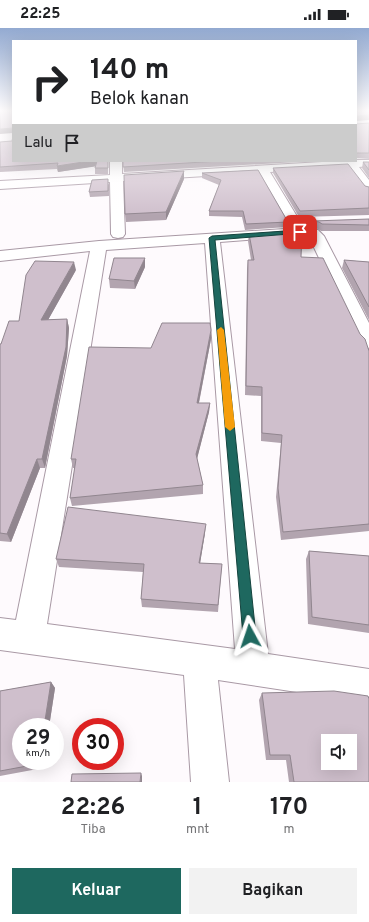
<!DOCTYPE html>
<html lang="id">
<head>
<meta charset="utf-8">
<style>
	body { margin:0; font-family:Overpass,sans-serif; background:#f2f2f2; color:#202124; height:100vh; display:flex; flex-direction:column; font-size:15px; white-space:nowrap }
	* { box-sizing:border-box; margin:0 }
	p { font-size:13px; color:#757577 }
	.icon { flex:none; width:22px; height:22px; fill:none; stroke:currentColor; stroke-width:2; stroke-linecap:round; stroke-linejoin:round }
	.map { position:relative; height:754px; overflow:hidden }
	.details { display:flex; flex-direction:column; background:#fff; flex:1 }
	.details>* { flex:none }
	.guide { position:absolute; left:12px; top:12px; width:345px; height:122px; border-radius:0px; box-shadow:0 4px 16px #0002; background:#fff; color:#202124; overflow:hidden }
	.buttons { position:absolute; left:321px; top:706px; display:grid; gap:8px }
	.buttons a { display:grid; place-items:center; width:36px; height:36px; border-radius:0px; background:#fff; box-shadow:0 4px 16px #0002; font-size:20px }
	.speed { position:absolute; left:12px; top:690px; display:flex; gap:8px; font-size:20px; font-weight:700; text-align:center }
	.speed>* { display:grid; place-content:center; width:52px; height:52px; border-radius:50%; background:#fff; box-shadow:0 4px 16px #0002; line-height:1 }
	.speed small { font-size:10px; font-weight:400 }
	.speed .limit { border:6px solid #d22; background:#fff; color:#111 }
	.pin { position:absolute; display:grid; place-items:center; width:34px; height:34px; color:#fff; margin:-17px; border-radius:8px; box-shadow:0 2px 6px #0006 }
	.me { position:absolute; width:44px; margin:-22px; rotate:355deg; stroke-linejoin:round; filter:drop-shadow(0 0 3px #0008) }
	.turn { display:flex; align-items:center; gap:14px; height:84px; padding:0 12px; font-size:18px }
	.turn .icon { width:52px; height:52px; stroke-width:2.5 }
	.turn b { display:block; font-size:28px; line-height:34px }
	.then { display:flex; align-items:center; height:38px; padding:0 12px; background:#0003; gap:8px; font-size:15px }
	.eta { display:flex; justify-content:space-evenly; align-items:center; height:68px; text-align:center }
	.eta b { font-size:24px; font-weight:700; line-height:28px }
	.cta { display:flex; gap:8px; margin-top:auto; padding:8px 12px }
	.cta a { flex:1; height:46px; border-radius:0px; background:#1e685f; color:#fff; font-size:16px; font-weight:700; line-height:46px; text-align:center }
	.cta a+a { background:#f2f2f2; color:#202124 }
	.status { display:flex; justify-content:space-between; align-items:center; height:28px; padding:0 20px; background:#fff; direction:ltr }
	.status svg { height:11px; fill:currentColor }
	.map>svg:first-child { display:block }
</style>
</head>
<body>
<div class="status"><b>22:25</b><svg viewBox="0 0 49 12"><path d="M0 12V9h3v3zM5 12V6h3v6zM10 12V3h3v9zM15 12V0h3v12zM26 1h20v11H26zM47 4h2v5h-2z"/></svg></div>
<div class="map">
<svg width="369" height="754" viewBox="0 0 369 754">
	<rect width="100%" height="100%" fill="#fefafd"/>
	<g fill="none" stroke-linecap="round" stroke-linejoin="round">
		<defs>
			<path id="street" d="M356,132H369V138L359,139L369,152V164L365,163L347,140L270,144L301,195L299,198L294,199L289,198L287,195L258,145L123,153L125,206L123,209L118,210L113,209L111,206L110,154L0,161V153L110,147V133H122V146Z
				M300,200L318,202L324,208L369,295V320L362,318L359,314L309,209L300,208L220,214L268,626L369,641V675L218,652L229,754H191L184,647L0,622V590L16,592L90,223L0,233V223L99,213ZM205,215L235,621L47,596L106,222Z"/>
		</defs>
		<!-- street casing -->
		<use href="#street" stroke="#a999a5" stroke-width="2"/>
		<!-- street -->
		<use href="#street" fill="#fff" fill-rule="evenodd"/>
	</g>
	<!-- wall -->
	<path fill="#b2a4af" d="M356,82V96L369,95V131L356,130Z
		M12,113L108,133V146H95V138L58,144L57,141L0,144V145V114Z
		M123,133H314L124,144Z
		M363,134H369V150L362,140Z
		M273,140L369,159V187L299,189L273,145Z
		M258,142L288,194V199L245,202L242,189L209,188V183L219,157L202,150V145Z
		M184,151L166,192L126,194L125,186Z
		M109,156V168L90,169L89,164Z
		M313,193L369,197V203H321L318,201L312,200Z
		M249,206L301,229L369,323V503L281,512L276,469L281,415L261,413V368L245,367L247,241L248,232H251L248,213Z
		M344,232L369,234V292L342,240Z
		M145,239L135,261L110,260L109,251Z
		M76,242L48,292L67,291L69,300L67,328L45,440H40L11,514L0,513V316H1L19,293Z
		M211,311L199,375H210L209,384L197,430L203,457V466L72,478L70,470L75,440H73L71,431L151,320Z
		M205,505L200,535L222,536L218,584L142,579L141,571L143,544L59,539L56,531Z
		M309,523L369,528V605L308,596L306,531Z
		M51,654L55,660L49,699H21V733H44L43,740L0,748V663Z
		M262,665L369,754H289L286,732H266L259,672Z"/>
	<!-- shaded-wall -->
	<path fill="#91868f" d="M369,87V92L356,93V88Z
		M13,100V105L0,106V101Z
		M90,133H97L98,138L58,144L57,138Z
		M184,143V151L166,192V184Z
		M145,230V239L135,261L134,253Z
		M74,234L76,242L43,301L41,292Z
		M67,291L69,300L67,328L45,440L42,431Z
		M211,302V311L197,384V375Z
		M210,375L209,384L196,435V426Z
		M37,431L40,440L11,514L7,506Z
		M206,496L205,505L199,542V535Z
		M51,654L55,660L49,699H44Z
		M39,733H44L43,740L38,736Z
		M141,745L142,748V754H140Z"/>
	<!-- building -->
	<path fill="#cfbfcc" stroke="#91868f" fill-rule="evenodd" d="M0,82H13V100L0,101Z
		M356,82H369V87L356,88V96L369,95V125H356Z
		M13,108V133H90L57,138L58,135L0,139V114L12,113Z
		M97,133H108V140H95Z
		M123,133H219L123,139Z
		M363,134H369V142Z
		M348,136L365,158L369,159V180L300,183L273,140Z
		M258,142L288,194L246,196L243,183H209L221,152L202,145Z
		M184,143L166,184L125,186L124,147Z
		M108,151V163L89,164L92,152Z
		M369,191V197L322,196L319,194L313,193Z
		M302,202L301,229L323,230L360,306L365,311L369,323V496L283,504L278,460L282,407L262,405V359L246,358L248,232H254L249,206Z
		M114,230H145L134,253L109,251Z
		M344,232L369,234V279Z
		M35,233L74,234L41,292L67,291L66,319L42,431H37L7,506L0,505V316H1L9,293H19L26,247Z
		M162,295H210L211,302L197,375H210L196,426L203,457L70,470L76,431H71L89,319L151,320Z
		M68,479L206,496L199,535L222,536L218,577L141,571L144,536L56,531Z
		M309,523L369,528V597L312,589Z
		M51,654L44,699H21V733H39L38,736L0,743V663Z
		M334,663L368,668L369,671V754H294L290,727H270L262,665ZM328,713H350V735H328Z
		M141,745L140,754H71L72,746Z"/>
	<!-- sky -->
	<linearGradient id="sky" x2="0" y2="1"><stop stop-color="#93aad1"/><stop offset="0.44" stop-color="#fffdfe"/><stop offset="1" stop-color="#fffdfe" stop-opacity="0"/></linearGradient>
	<rect width="369" height="188" fill="url(#sky)"/>
	<!-- route -->
	<path fill="#1e685f" stroke="#14443e" d="M300,202L302,203V205L215,212L256,608L254,613L250,615L245,613L243,608L209,210L212,208Z"/>
	<!-- slow -->
	<path fill="#f59e0b" d="M221,299L224,302L235,399L230,403L225,399L217,302Z"/>
</svg>
<div class="buttons">
<a><svg class="icon" aria-label="sound" viewBox="0 0 24 24"><path d="M4 9h4l5-4v14l-5-4H4zM17 9q2 3 0 6"/></svg></a>
</div>
<div class="speed"><div>29<small>km/h</small></div><div class="limit">30</div></div>
<div class="pin" style="left:300px;top:204px;background:#d93025"><svg class="icon" aria-label="arrive" viewBox="0 0 24 24"><path d="M6 21V4h12l-3 4 3 4H6"/></svg></div>
<svg class="me" style="left:250px;top:608px" viewBox="-20 -20 40 40"><path d="M0-17L14 15 0 8-14 15z" fill="#1e685f" stroke="#fff" stroke-width="4"/></svg>
<div class="guide">
<div class="turn"><svg class="icon" aria-label="right" viewBox="0 0 24 24"><path d="M7 20v-9h11M14 6l5 5-5 5"/></svg><div><b>140 m</b>Belok kanan</div></div>
<div class="then">Lalu<svg class="icon" aria-label="arrive" viewBox="0 0 24 24"><path d="M6 21V4h12l-3 4 3 4H6"/></svg></div>
</div>
</div>
<section class="details">
<div class="eta">
<div><b>22:26</b><p>Tiba</p></div>
<div><b>1</b><p>mnt</p></div>
<div><b>170</b><p>m</p></div>
</div>
<div class="cta"><a>Keluar</a><a>Bagikan</a></div>
</section>
</body>
</html>
